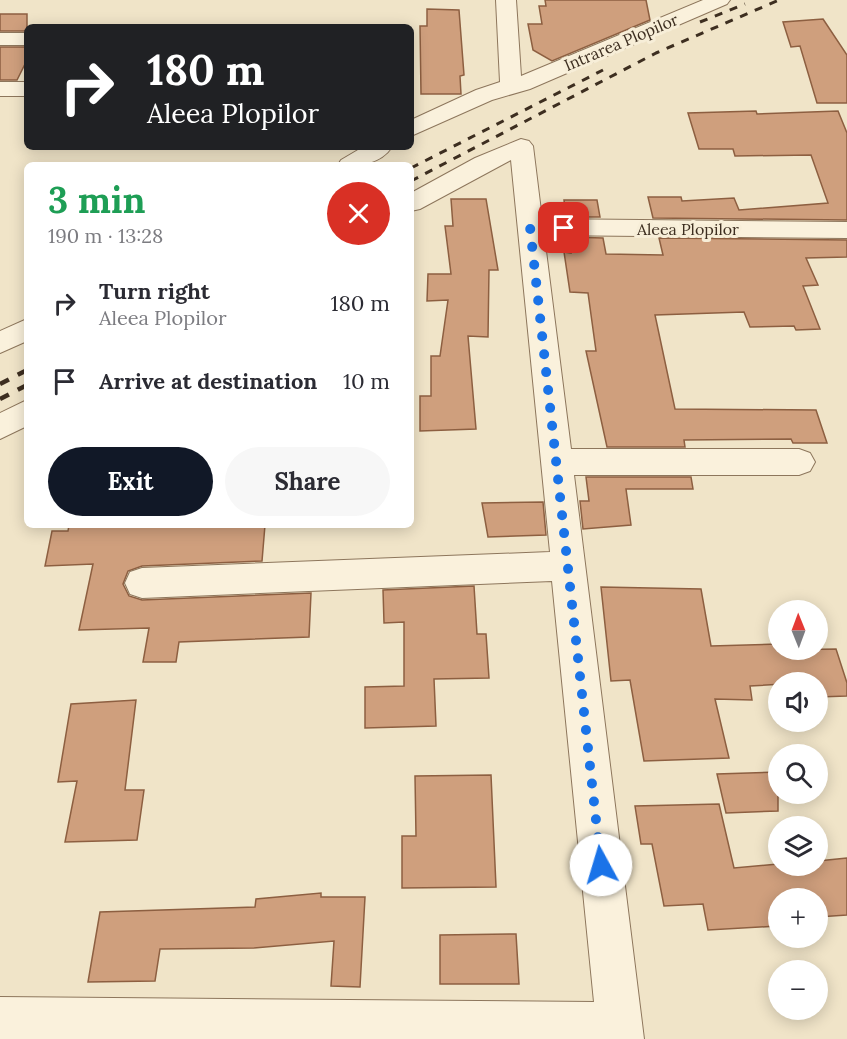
<!DOCTYPE html>
<html lang="en">
<head>
<meta charset="utf-8">
<style>
	body { margin:0; font-family:Lora,serif; background:#f7f7f7; color:#2b2b33; height:100vh; display:flex; flex-direction:column; font-size:22px; white-space:nowrap }
	* { box-sizing:border-box; margin:0 }
	p { font-size:20px; color:#7c7c81 }
	.icon { flex:none; width:33px; height:33px; fill:none; stroke:currentColor; stroke-width:2; stroke-linecap:round; stroke-linejoin:round }
	.map { position:relative; flex:1; overflow:hidden }
	.sheet { position:absolute; left:24px; top:162px; width:390px; height:366px; display:flex; flex-direction:column; background:#fff; border-radius:9px; box-shadow:0 3px 15px #0003 }
	.sheet>* { flex:none }
	.hud { position:absolute; left:24px; top:24px; width:390px; height:126px; border-radius:9px; box-shadow:0 3px 15px #0003; background:#202124; color:#fff; overflow:hidden }
	.needle { width:39px; rotate:359deg }
	.tools { position:absolute; left:768px; top:600px; display:grid; gap:12px }
	.tools a { display:grid; place-items:center; width:60px; height:60px; border-radius:50%; background:#fff; box-shadow:0 3px 15px #0003; font-size:30px }
	.pin { position:absolute; display:grid; place-items:center; width:51px; height:51px; color:#fff; margin:-26px; border-radius:12px; box-shadow:0 3px 9px #0006 }
	.me { position:absolute; width:66px; margin:-33px; rotate:354deg; stroke-linejoin:round; filter:drop-shadow(0 0 4px #0008) }
	.turn { display:flex; align-items:center; gap:21px; height:126px; padding:0 24px; font-size:27px }
	.turn .icon { width:78px; height:78px; stroke-width:2.5 }
	.turn b { display:block; font-size:42px; line-height:51px }
	.round { display:grid; place-items:center; flex:none; width:63px; height:63px; border-radius:32px; background:#f7f7f7 }
	.summary { display:flex; align-items:center; justify-content:space-between; height:102px; padding:0 24px }
	h1 { font-size:36px; font-weight:800; line-height:45px; color:#1e9e55 }
	.primary-button { display:flex; gap:12px; margin-top:auto; padding:12px 24px }
	.primary-button a { flex:1; height:69px; border-radius:36px; background:#111827; color:#fff; font-size:24px; font-weight:800; line-height:69px; text-align:center }
	.primary-button a+a { background:#f7f7f7; color:#2b2b33 }
	ul { padding:0; list-style:none }
	li { display:flex; align-items:center; gap:18px; height:78px; padding:0 24px }
	li div { flex:1 }
	li b { display:block; font-size:22px }
	li em { font-style:normal }
	.map>svg:first-child { display:block }
</style>
</head>
<body>
<div class="map">
<svg width="847" height="1039" viewBox="0 0 847 1039">
	<rect width="100%" height="100%" fill="#f0e4c8"/>
	<!-- building -->
	<path fill="#cf9f7d" stroke="#8d5f41" stroke-width="1.5" d="M545,0H646L650,20L552,61L533,50L528,24H542L539,6H546Z
		M427,9L459,10L464,75L460,76L461,94H421L420,26H427Z
		M0,14H27V31H0Z
		M823,19L847,55V103H817L800,46L791,47L783,22Z
		M0,47H27V60L17,80H0Z
		M756,111L757,114L838,111L847,133V220L653,218L648,197H681L682,201L734,198L739,210L828,203L811,155L735,156L733,149H699L688,113Z
		M451,199H486L498,270H489L488,337L468,336L476,429L420,431V396H431V356H440L448,300L427,301L428,274H451L445,226H453Z
		M564,200H597L600,217H566Z
		M569,237L603,238L606,254L663,255L659,238L847,240V257L806,258L818,285L803,286L820,329L796,330L794,326L750,327L744,312L655,315L675,409L816,410L827,443H793L791,439L684,440L685,447H607L586,351H596L588,293L570,292L564,252L571,253Z
		M586,477H691L693,489H626L631,525L583,529L580,501H589Z
		M543,502L546,535L488,537L482,503Z
		M69,525H265L262,561L142,566L128,571L123,584L129,596L142,600L311,593L309,637L179,642L176,662H143L149,628L79,630L93,564L45,566L52,531H68Z
		M474,586L477,634H486L489,678L434,679L436,726L365,728V687L404,686V622L384,623L383,590Z
		M601,587L701,589L711,646L778,644V650L836,649L847,683V696L818,697V682L750,686L752,700L715,699L729,758L644,761L630,680L611,681Z
		M136,700L125,790H144L137,840L65,842L77,781L58,782L71,704Z
		M778,772V811L726,813L717,774Z
		M491,775L496,887L402,888V836H416L415,776Z
		M719,804L734,868L778,864L818,866V861L847,858V915L818,917V898H778V926L708,930L703,904L664,906L652,844H641L635,806Z
		M321,893V897H365L360,987L331,986L334,941L254,948L160,949L155,981L88,982L100,912L255,907L256,899Z
		M516,934L519,984H440V935Z"/>
	<g fill="none" stroke-linecap="round" stroke-linejoin="round">
		<defs>
			<path id="minor" d="M496,0H516L521,76L703,0H730L727,4L530,89L492,100L411,136V120L476,90L500,82Z
				M0,33H27V45H0Z
				M0,82H27V96H0Z
				M521,139L529,141L533,146L542,219L847,222V238L544,235L571,449H799L810,453L815,462L810,471L799,475H574L644,1039H0V997L594,1002L552,581L142,598L130,594L125,583L130,572L142,568L550,552L511,160L420,209L411,211V193L475,158Z
				M363,147H392C379,166 358,165 338,165L341,160Z
				M27,319V341L0,353V331Z
				M27,400V426L0,439V413Z"/>
		</defs>
		<!-- minor casing -->
		<use href="#minor" stroke="#8d765c" stroke-width="2"/>
		<!-- minor -->
		<use href="#minor" fill="#faf1dc" fill-rule="evenodd"/>
		<!-- rail-far1 -->
		<path stroke="#3d2e20" stroke-width="3" stroke-dasharray="8 8" stroke-linecap="butt" d="M700,22L745,4
			M411,168L603,70
			M411,181L656,53L779,0"/>
		<!-- rail -->
		<path stroke="#3d2e20" stroke-width="4.5" stroke-dasharray="10 10" stroke-linecap="butt" d="M0,384L27,370
			M0,399L27,385"/>
	</g>
	<g fill="none" stroke-linecap="round" stroke-linejoin="round">
		<!-- route -->
		<path stroke="#1a73e8" stroke-width="10" stroke-dasharray="0 18" d="M564,228L530,227L601,865"/>
	</g>
	<g text-anchor="middle" stroke-width="6" stroke-linejoin="round" paint-order="stroke">
		<!-- far-street labels -->
		<g font-size="16" fill="#3d2e20" stroke="#f7eed8">
			<text transform="translate(621 42) rotate(-23)" y="6">Intrarea Plopilor</text>
			<text x="688" y="235">Aleea Plopilor</text>
		</g>
	</g>
</svg>
<div class="tools">
<a><svg class="needle" viewBox="-14 -14 28 28"><path d="M0-13l5 13h-10z" fill="#e53935"/><path d="M0 13l5-13h-10z" fill="#7c7c81"/></svg></a>
<a><svg class="icon" aria-label="sound" viewBox="0 0 24 24"><path d="M4 9h4l5-4v14l-5-4H4zM17 9q2 3 0 6"/></svg></a>
<a><svg class="icon" aria-label="search" viewBox="0 0 24 24"><circle cx="10" cy="10" r="6"/><path d="M15 15l6 6"/></svg></a>
<a><svg class="icon" aria-label="layers" viewBox="0 0 24 24"><path d="M12 4l9 5-9 5-9-5zM3 14l9 5 9-5"/></svg></a>
<a>+</a>
<a>−</a>
</div>
<div class="pin" style="left:564px;top:228px;background:#d93025"><svg class="icon" aria-label="arrive" viewBox="0 0 24 24"><path d="M6 21V4h12l-3 4 3 4H6"/></svg></div>
<svg class="me" style="left:601px;top:865px" viewBox="-20 -20 40 40"><circle r="19" fill="#fff"/><path d="M0-13L10 11 0 6-10 11z" fill="#1a73e8"/></svg>
<div class="hud">
<div class="turn"><svg class="icon" aria-label="right" viewBox="0 0 24 24"><path d="M7 20v-9h11M14 6l5 5-5 5"/></svg><div><b>180 m</b>Aleea Plopilor</div></div>
</div>
<section class="sheet">
<div class="summary"><div><h1>3 min</h1><p>190 m · 13:28</p></div><a class="round" style="background:#d93025;color:#fff"><svg class="icon" aria-label="close" viewBox="0 0 24 24"><path d="M6 6l12 12M18 6L6 18"/></svg></a></div>
<ul>
<li><svg class="icon" aria-label="right" viewBox="0 0 24 24"><path d="M7 20v-9h11M14 6l5 5-5 5"/></svg><div><b>Turn right</b><p>Aleea Plopilor</p></div><em>180 m</em></li>
<li><svg class="icon" aria-label="arrive" viewBox="0 0 24 24"><path d="M6 21V4h12l-3 4 3 4H6"/></svg><div><b>Arrive at destination</b></div><em>10 m</em></li>
</ul>
<div class="primary-button"><a>Exit</a><a>Share</a></div>
</section>
</div>
</body>
</html>
